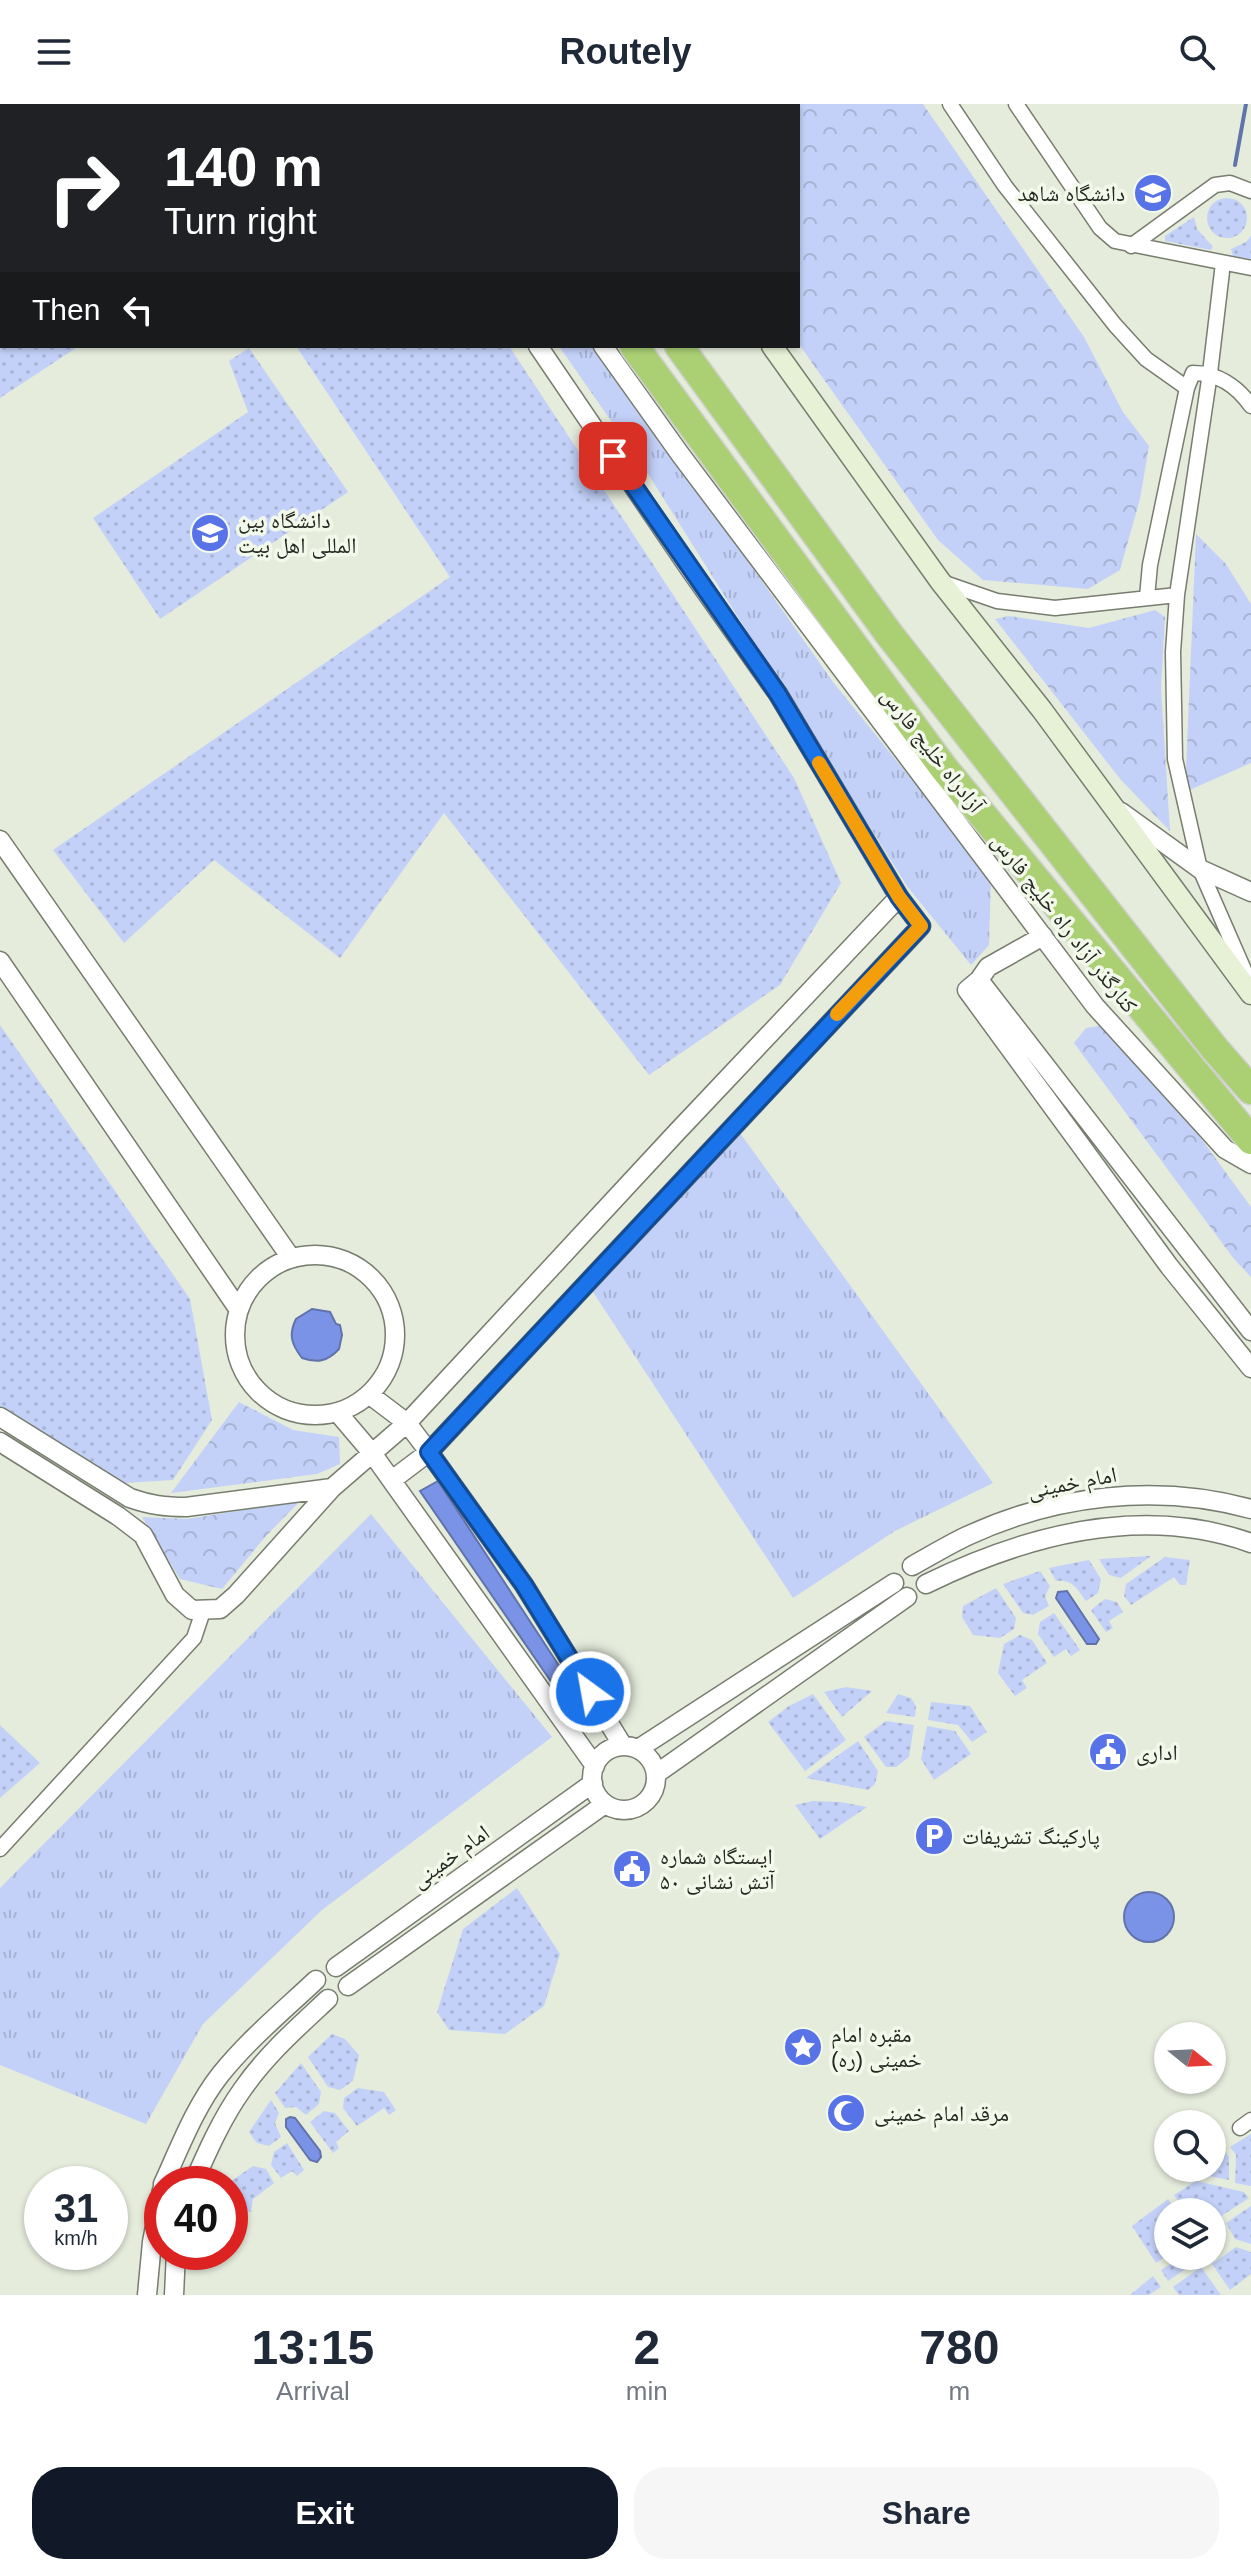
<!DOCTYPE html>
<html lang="en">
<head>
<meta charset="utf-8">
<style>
	body { margin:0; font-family:Arial,"Noto Naskh Arabic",sans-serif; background:#f6f6f7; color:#1f2937; height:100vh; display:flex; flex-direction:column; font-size:30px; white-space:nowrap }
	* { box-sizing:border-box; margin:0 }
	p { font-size:26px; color:#747a83 }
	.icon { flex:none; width:44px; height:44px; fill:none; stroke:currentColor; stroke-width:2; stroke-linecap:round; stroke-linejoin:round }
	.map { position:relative; height:2191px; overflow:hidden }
	.panel { display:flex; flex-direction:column; background:#fff; flex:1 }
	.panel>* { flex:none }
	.top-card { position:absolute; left:0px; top:0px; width:800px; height:244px; box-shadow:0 2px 6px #0004; background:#202124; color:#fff; overflow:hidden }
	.needle { width:52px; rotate:108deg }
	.buttons { position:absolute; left:1154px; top:1918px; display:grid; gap:16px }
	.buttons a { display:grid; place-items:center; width:72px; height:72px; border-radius:50%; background:#fff; box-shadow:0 2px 6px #0004; font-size:40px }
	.speed { position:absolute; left:24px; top:2062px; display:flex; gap:16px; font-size:40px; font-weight:700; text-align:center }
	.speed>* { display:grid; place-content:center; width:104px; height:104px; border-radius:50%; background:#fff; box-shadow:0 2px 6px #0004; line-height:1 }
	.speed small { font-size:20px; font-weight:400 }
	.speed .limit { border:12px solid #d22; background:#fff; color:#111 }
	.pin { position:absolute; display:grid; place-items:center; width:68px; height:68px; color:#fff; margin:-34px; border-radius:16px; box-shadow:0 4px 12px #0006 }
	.me { position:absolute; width:88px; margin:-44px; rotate:328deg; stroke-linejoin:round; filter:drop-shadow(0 0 6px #0008) }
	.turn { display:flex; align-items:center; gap:28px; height:168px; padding:0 32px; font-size:36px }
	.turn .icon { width:104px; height:104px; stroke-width:2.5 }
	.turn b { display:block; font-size:56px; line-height:68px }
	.then { display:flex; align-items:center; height:76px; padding:0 32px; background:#0003; gap:16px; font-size:30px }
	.eta { display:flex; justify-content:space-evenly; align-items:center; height:136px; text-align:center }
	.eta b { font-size:48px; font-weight:600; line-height:56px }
	.cta { display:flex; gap:16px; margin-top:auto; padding:16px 32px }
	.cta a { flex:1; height:92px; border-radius:32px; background:#111827; color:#fff; font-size:32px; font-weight:600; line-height:92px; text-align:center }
	.cta a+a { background:#f6f6f7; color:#1f2937 }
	header { display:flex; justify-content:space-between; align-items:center; height:104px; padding:0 32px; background:#fff; font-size:36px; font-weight:600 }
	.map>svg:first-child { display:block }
</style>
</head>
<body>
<header><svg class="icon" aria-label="menu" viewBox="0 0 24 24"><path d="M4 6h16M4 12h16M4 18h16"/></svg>Routely<svg class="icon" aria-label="search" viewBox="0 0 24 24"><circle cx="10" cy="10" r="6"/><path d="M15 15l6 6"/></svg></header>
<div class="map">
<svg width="1251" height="2191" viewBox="0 0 1251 2191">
	<defs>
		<pattern id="grass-dots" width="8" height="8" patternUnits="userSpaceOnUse" patternTransform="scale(2)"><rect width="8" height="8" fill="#c3d1f8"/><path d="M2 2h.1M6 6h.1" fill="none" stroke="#a7b3d4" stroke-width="1.8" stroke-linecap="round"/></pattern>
		<pattern id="forest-crowns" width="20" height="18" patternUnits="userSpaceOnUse" patternTransform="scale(2)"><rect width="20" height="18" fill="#c3d1f8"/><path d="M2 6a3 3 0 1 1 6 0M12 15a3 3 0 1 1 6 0" fill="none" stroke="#a7b3d4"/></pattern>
		<pattern id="park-tufts" width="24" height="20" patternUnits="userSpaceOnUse" patternTransform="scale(2)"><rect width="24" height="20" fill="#c3d1f8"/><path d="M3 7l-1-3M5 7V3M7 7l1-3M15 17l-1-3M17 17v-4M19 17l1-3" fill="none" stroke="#a7b3d4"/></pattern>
	</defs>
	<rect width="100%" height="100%" fill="#e5ecdc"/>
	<!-- grass -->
	<path fill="url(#grass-dots)" d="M0,0H345L346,2H2V242H79L0,294Z
		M1207 114a20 20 0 1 1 40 0a20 20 0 1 1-40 0Z
		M1194,113L1197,125L1213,143L1211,146L1165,137V132Z
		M1251,132V155L1233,152L1231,145L1246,138Z
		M296,242H509L794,674L841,779L780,881L649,971L444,709L340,854L214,756L124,839L53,746L450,473Z
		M249,244L348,388L160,515L93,414L248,308L229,257Z
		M0,921L190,1195L212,1316L173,1376L108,1380L0,1305Z
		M1151,1452L1121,1474L1109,1471L1099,1455Z
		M1165,1453L1190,1456L1186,1481H1180L1174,1473L1131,1501L1124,1492L1126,1480Z
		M1089,1456L1101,1475L1098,1489L1086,1497C1077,1485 1073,1475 1056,1477L1049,1464Z
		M1040,1467L1050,1482L1045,1492L1049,1502L1033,1511L1023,1509L1003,1480Z
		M996,1484L1016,1514L1014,1525L1000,1534L973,1531L962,1513L963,1502Z
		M1105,1495L1117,1498L1123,1508L1109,1517L1113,1524L1106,1528L1091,1506Z
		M1054,1509L1080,1546L1071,1552L1066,1545L1054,1553L1038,1530L1040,1518Z
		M1020,1531L1032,1536L1047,1559L1022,1576L1027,1584L1015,1592L998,1569L1004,1540Z
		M846,1583L872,1587L842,1613L824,1588Z
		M813,1590L846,1636L805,1667L768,1618L789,1602Z
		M898,1590L911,1594L916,1602L915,1613L886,1609Z
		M931,1598L970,1602L987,1628L972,1638L958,1621L928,1616Z
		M886,1617L914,1621L909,1653L896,1663H886L864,1633Z
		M0,1621L40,1659L0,1694Z
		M927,1622L955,1627L971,1650L934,1676L921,1655Z
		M858,1637L878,1667L875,1680L868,1686L806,1674Z
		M813,1697L840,1698L867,1703L820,1735L795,1701Z
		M517,1784L560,1850L544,1902L505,1930L449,1926L437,1908L463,1825Z
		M332,1930L345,1935L359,1951L353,1977L340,1986L328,1983L308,1953Z
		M301,1959L321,1988L319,2000L306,2011L296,2003L285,2004L275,1989Z
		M358,1984L384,1988L396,2006L389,2011L384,2004L357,2022L343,2004L344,1994Z
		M271,1996L279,2009L275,2019L281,2033L269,2042L257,2039L249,2028Z
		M324,2007L335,2009L349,2027L336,2038L339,2044L333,2049L310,2018Z
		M1251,2030V2082L1235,2079L1236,2051L1230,2043Z
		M287,2039L304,2066L297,2072L292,2067L281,2074L271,2061L274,2048Z
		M1225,2047L1229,2053V2076L1204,2071L1199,2065L1212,2064V2056Z
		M253,2062L266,2065L274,2079L253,2095L251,2108L230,2103V2080H227Z
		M1196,2077L1244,2088L1249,2094L1212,2118V2108H1186L1174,2091Z
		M1168,2095L1177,2108H1168V2151L1156,2159L1132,2122Z
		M1251,2102V2140L1235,2135L1226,2119Z
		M1236,2143L1251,2148V2170L1230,2186L1212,2160Z
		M1183,2152H1194L1197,2157L1168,2177L1161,2166Z
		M1201,2163L1221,2191H1179L1173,2183Z
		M1153,2172L1161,2183L1149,2191H1130Z"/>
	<!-- forest -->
	<path fill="url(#forest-crowns)" d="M621,0H923L1084,233L1123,308L1149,342L1140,395L1120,466L1088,485L983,476L938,436L798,239V2H623Z
		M1196,430L1226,460L1251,500V659L1185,688Z
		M1155,506L1165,513L1161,584L1170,727L1121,676L995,515L1009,512L1089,524Z
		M1105,921L1151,966L1251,1103V1173L1234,1155L1074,939L1086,924Z
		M239,1298L293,1326L339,1333L340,1360L317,1370L171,1389Z
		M300,1397L265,1433L222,1485L180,1475L142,1413L187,1415Z"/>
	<!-- park -->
	<path fill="url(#park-tufts)" d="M559,242H596L833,578L991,774L989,841L971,861L907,782L650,373Z
		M740,1029L993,1379L895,1427L793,1494L591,1185Z
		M371,1410L552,1633L322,1806L203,1920L146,2020L0,1961V1784Z"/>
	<!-- water -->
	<path fill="#7b93e6" stroke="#6173ab" stroke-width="2" d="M312,1205L330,1208L336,1220L340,1221L342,1231L339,1245C327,1258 317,1259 302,1254C292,1241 288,1231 296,1215Z
		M438,1377L571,1580L559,1589L420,1387Z
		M1067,1487L1099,1535L1096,1540H1087L1056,1494L1058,1488Z
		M1124 1813a25 25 0 1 1 50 0a25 25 0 1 1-50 0Z
		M290,2013L295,2014L320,2047L321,2053L317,2058L310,2056L286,2023V2015Z"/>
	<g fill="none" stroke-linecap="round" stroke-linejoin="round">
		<!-- stream -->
		<path stroke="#6173ab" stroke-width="4" d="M1235,61L1246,0"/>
		<defs>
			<path id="minor" d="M950,0L1005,82L1115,221L1146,255L1187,284
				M1016,0L1100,124L1115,137L1251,164
				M1131,142L1215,81L1230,79L1251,87
				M1223,159L1210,269L1177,491L1173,548L1175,655L1200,765L1248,875
				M942,478L997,497L1055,504L1177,491
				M1147,493L1150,461L1187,284L1193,269C1217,269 1237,282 1251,302
				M0,1745L194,1534L203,1507
				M1240,2024L1251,2016"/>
			<path id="tertiary" d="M371,0L372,2
				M437,0L439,2
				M603,242L680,350L1095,902L1225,1045L1251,1060
				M1121,708L1200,765L1251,788
				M0,736L291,1154
				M0,857L239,1206
				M979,876L988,863L1043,832
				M235 1231a80 80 0 1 1 160 0a80 80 0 1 1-160 0Z
				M1251,1227L979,876L967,886L1169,1162L1251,1264
				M370,1291L407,1319L429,1348L524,1481L623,1642
				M338,1309L372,1349L595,1662
				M0,1313L130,1394C150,1401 165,1403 186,1403L332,1384
				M0,1338L118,1412L143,1431L175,1491L192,1506L220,1505L236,1491L332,1384L407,1319L676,1029L899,793
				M392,1376L429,1348L921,822L899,793L778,590L689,464L538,242
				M912,1462C930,1452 948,1441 967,1432C1055,1391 1157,1379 1251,1405
				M926,1480C1026,1431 1142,1400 1251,1439
				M592 1674a32 32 0 1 1 64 0a32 32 0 1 1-64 0Z
				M638,1645L894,1479
				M656,1670L907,1493
				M336,1863L593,1679
				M348,1882L605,1700
				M163,2080C180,2043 195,2003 220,1971C248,1936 283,1907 316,1876
				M193,2080C207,2048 222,2014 242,1986C266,1951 298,1923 328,1895
				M147,2191L152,2138L162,2086
				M174,2191L176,2148"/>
			<path id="secondary" d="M609,0L611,2
				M772,242L940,477L1042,606L1251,890"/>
			<path id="motorway" d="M472,0L474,2
				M511,0L512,2
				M634,242L943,663L1251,1036
				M679,242L889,530L1215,945L1251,986"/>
		</defs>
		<!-- minor casing -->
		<use href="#minor" stroke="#777d6f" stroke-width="17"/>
		<!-- tertiary casing -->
		<use href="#tertiary" stroke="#777d6f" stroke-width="21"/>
		<!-- secondary casing -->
		<use href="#secondary" stroke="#777d6f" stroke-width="23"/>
		<!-- motorway casing -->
		<use href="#motorway" stroke="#cfcfce" stroke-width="31"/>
		<!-- minor -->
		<use href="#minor" stroke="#fff" stroke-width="14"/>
		<!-- tertiary -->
		<use href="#tertiary" stroke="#fff" stroke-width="18"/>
		<!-- secondary -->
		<use href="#secondary" stroke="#e6f1d5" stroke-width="20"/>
		<!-- motorway -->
		<use href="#motorway" stroke="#abd074" stroke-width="28"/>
	</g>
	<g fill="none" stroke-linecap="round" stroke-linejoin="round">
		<defs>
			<path id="route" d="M590,1588L524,1481L429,1348L921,822L899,793L778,590L613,352"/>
		</defs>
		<!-- route casing -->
		<use href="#route" stroke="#114b97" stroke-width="20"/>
		<!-- route -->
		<use href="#route" stroke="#1a73e8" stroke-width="14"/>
		<!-- slow -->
		<path stroke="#f59e0b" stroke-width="14" d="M819,659L899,793L921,822L837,910"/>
	</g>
	<!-- icons -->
	<defs>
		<symbol id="university-disc" viewBox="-11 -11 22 22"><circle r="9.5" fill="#5872e8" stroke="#f2f9ea"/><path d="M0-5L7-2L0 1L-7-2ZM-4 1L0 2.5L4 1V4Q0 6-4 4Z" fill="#fff"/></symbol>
		<symbol id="civic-disc" viewBox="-11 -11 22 22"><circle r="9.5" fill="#5872e8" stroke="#f2f9ea"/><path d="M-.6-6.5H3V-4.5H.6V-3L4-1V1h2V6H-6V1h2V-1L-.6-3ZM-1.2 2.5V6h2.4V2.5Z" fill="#fff"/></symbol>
		<symbol id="parking-disc" viewBox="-11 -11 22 22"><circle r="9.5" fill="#5872e8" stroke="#f2f9ea"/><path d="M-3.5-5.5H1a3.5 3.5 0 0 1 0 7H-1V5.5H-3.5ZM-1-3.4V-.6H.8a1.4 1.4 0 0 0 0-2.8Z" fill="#fff"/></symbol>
		<symbol id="sight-disc" viewBox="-11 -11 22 22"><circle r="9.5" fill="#5872e8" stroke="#f2f9ea"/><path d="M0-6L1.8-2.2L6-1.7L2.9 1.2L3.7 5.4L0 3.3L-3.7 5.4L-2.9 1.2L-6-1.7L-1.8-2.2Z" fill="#fff"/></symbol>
		<symbol id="mosque-disc" viewBox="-11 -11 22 22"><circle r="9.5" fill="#5872e8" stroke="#f2f9ea"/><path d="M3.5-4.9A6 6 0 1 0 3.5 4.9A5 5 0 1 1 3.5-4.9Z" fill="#fff"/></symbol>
	</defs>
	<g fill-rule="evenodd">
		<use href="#university-disc" x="1131" y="67" width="44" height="44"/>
		<use href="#university-disc" x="188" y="407" width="44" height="44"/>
		<use href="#civic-disc" x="1086" y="1626" width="44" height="44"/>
		<use href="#parking-disc" x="912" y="1710" width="44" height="44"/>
		<use href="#civic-disc" x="610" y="1743" width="44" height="44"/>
		<use href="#sight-disc" x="781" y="1921" width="44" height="44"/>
		<use href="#mosque-disc" x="824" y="1987" width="44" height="44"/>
	</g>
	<g text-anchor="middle" stroke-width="7" stroke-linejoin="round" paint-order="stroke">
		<!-- poi labels -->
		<g font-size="22" fill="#252721" stroke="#f2f9ea" text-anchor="start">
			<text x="1125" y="97" text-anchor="end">دانشگاه شاهد</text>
			<text x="238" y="424">دانشگاه بین<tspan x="238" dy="25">المللی اهل بیت</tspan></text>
			<text x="1136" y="1656">اداری</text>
			<text x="962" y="1740">پارکینگ تشریفات</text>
			<text x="660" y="1760">ایستگاه شماره<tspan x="660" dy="25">۵۰ آتش نشانی</tspan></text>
			<text x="831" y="1938">مقبره امام<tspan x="831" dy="25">خمینی (ره)</tspan></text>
			<text x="874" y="2017">مرقد امام خمینی</text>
		</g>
		<!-- street labels -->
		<g font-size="22" fill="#252721" stroke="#f2f9ea">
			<text transform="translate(933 646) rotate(52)" y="8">آزادراه خلیج فارس</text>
			<text transform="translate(1065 819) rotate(52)" y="8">کنارگذر آزاد راه خلیج فارس</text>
			<text transform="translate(1072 1378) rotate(-11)" y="8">امام خمینی</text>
			<text transform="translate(450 1752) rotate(-36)" y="8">امام خمینی</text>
		</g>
	</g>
</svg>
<div class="buttons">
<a><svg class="needle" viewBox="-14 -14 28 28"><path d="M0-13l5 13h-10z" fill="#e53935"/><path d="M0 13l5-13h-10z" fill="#747a83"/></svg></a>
<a><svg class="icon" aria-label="search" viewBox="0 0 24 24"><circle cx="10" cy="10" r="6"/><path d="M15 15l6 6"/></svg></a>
<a><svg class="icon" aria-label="layers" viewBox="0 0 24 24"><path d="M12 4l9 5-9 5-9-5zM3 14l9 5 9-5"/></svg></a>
</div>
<div class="speed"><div>31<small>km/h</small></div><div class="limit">40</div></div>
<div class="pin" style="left:613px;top:352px;background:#d93025"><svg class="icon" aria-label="arrive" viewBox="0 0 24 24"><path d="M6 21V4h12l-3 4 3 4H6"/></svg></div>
<svg class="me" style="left:590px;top:1588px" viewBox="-20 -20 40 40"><circle r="17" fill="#1a73e8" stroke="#fff" stroke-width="3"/><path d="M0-11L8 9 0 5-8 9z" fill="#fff"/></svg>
<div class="top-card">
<div class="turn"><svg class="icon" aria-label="right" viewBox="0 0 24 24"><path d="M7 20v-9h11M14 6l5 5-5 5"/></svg><div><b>140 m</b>Turn right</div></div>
<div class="then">Then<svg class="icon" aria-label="left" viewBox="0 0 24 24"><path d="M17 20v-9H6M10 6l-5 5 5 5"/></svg></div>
</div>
</div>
<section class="panel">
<div class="eta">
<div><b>13:15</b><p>Arrival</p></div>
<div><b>2</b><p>min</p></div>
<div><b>780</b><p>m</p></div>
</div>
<div class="cta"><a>Exit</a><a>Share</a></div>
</section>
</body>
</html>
